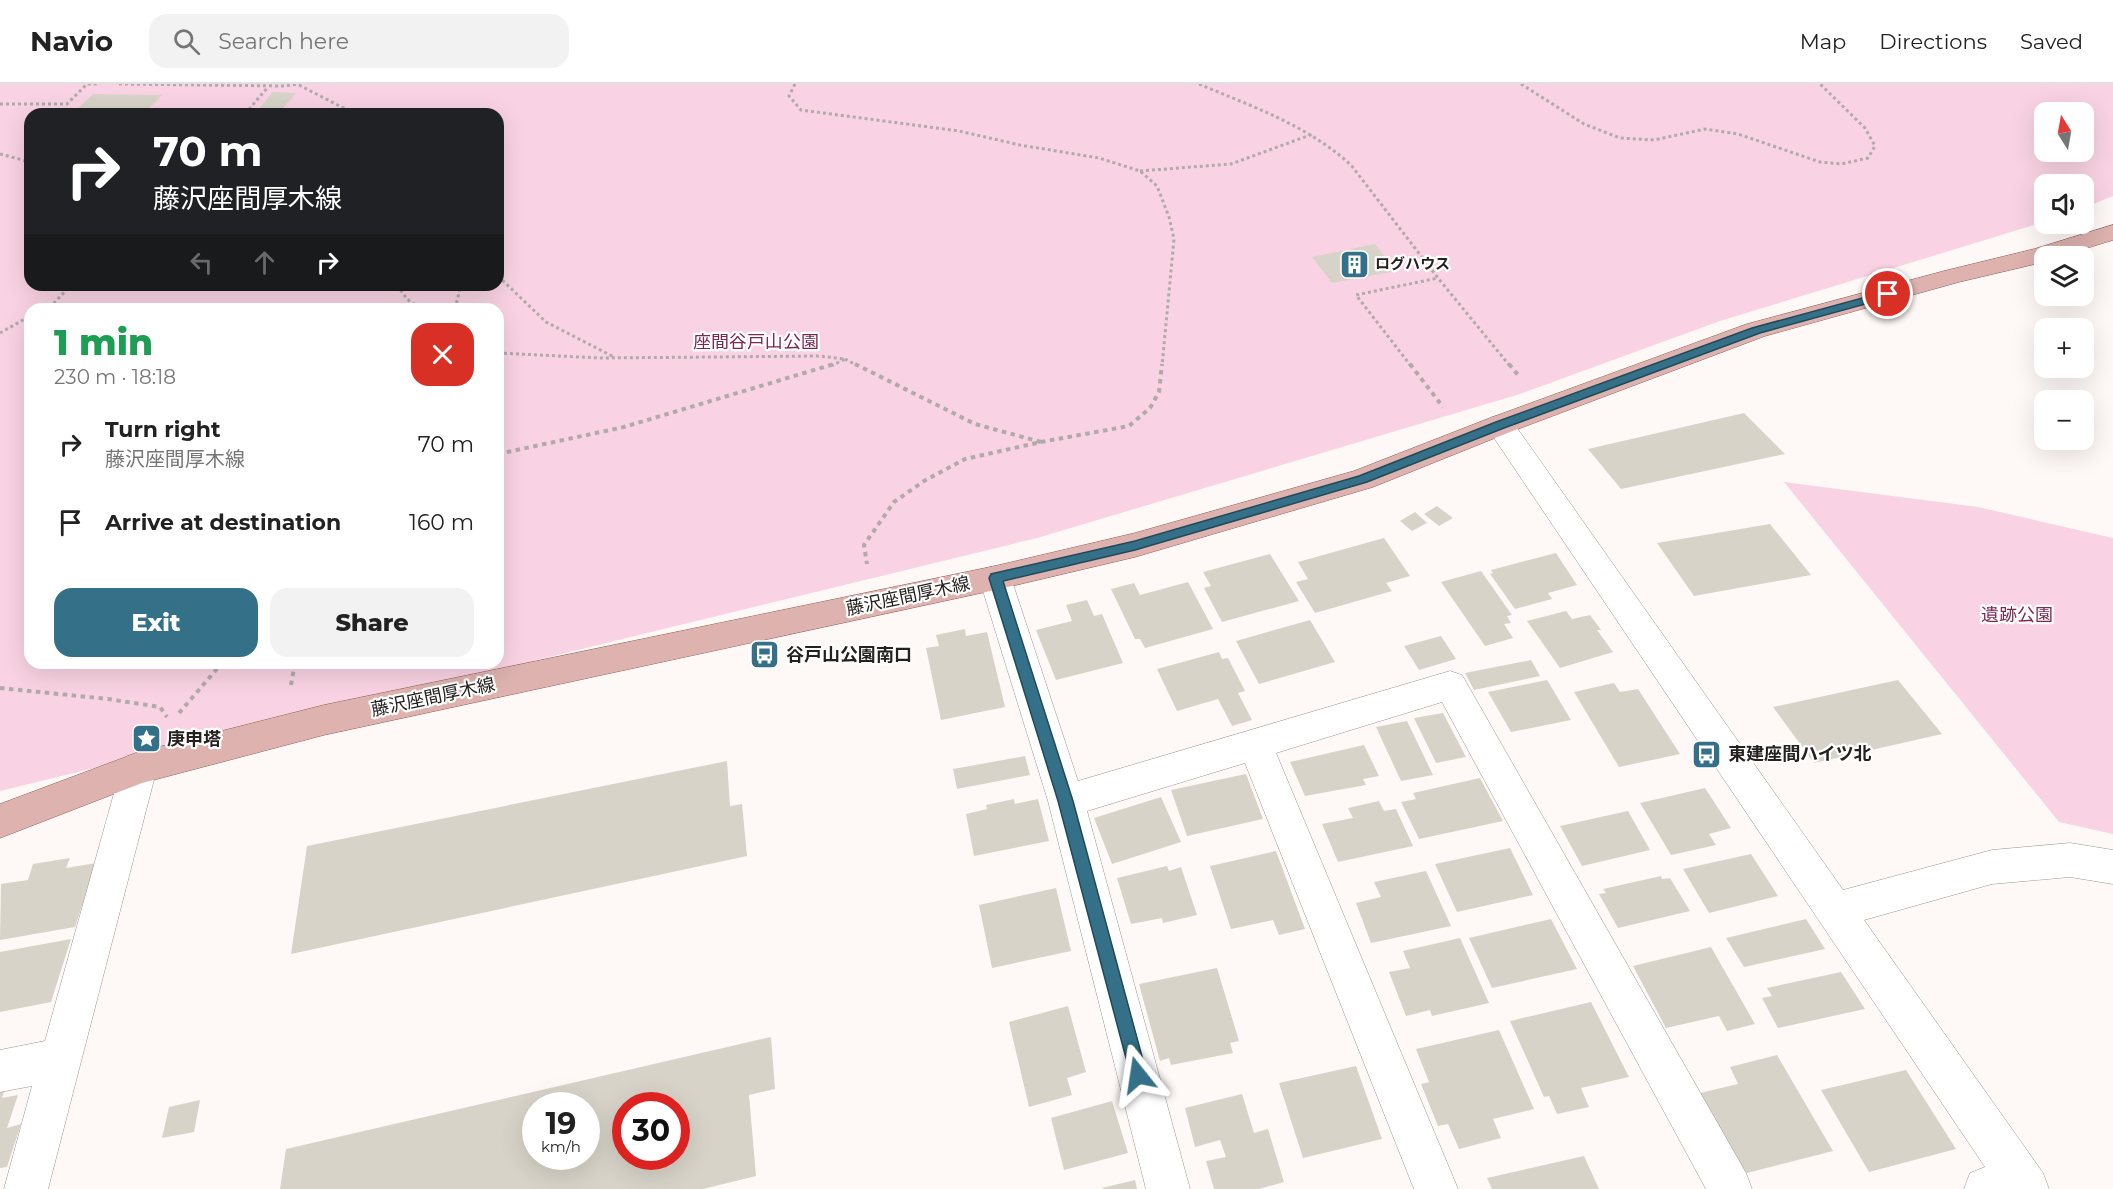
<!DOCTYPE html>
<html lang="en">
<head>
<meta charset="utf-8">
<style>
	body { margin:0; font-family:Montserrat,"Noto Sans JP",sans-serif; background:#f2f2f2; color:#222; height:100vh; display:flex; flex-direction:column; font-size:22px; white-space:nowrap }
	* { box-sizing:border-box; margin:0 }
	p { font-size:20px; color:#767676 }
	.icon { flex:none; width:33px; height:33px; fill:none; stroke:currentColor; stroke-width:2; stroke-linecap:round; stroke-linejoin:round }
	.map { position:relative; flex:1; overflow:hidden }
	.details { position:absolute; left:24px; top:219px; width:480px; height:366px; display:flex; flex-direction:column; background:#fff; border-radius:18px; box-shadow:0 6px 24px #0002 }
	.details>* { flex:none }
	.guide { position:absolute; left:24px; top:24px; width:480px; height:183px; border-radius:18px; box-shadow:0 6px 24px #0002; background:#202124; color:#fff; overflow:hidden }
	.needle { width:39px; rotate:349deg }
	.tools { position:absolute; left:2034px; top:18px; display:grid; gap:12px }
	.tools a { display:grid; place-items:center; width:60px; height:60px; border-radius:12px; background:#fff; box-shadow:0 6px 24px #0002; font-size:30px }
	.speed { position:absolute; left:522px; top:1008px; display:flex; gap:12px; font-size:30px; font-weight:700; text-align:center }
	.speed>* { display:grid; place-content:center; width:78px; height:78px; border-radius:50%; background:#fff; box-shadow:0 6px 24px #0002; line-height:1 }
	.speed small { font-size:15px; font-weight:400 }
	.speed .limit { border:9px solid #d22; background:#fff; color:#111 }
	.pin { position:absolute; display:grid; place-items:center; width:51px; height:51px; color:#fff; margin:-26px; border:3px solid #fff; border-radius:50%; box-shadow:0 2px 6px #0007 }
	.me { position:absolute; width:66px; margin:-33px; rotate:345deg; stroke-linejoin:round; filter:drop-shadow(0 0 4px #0008) }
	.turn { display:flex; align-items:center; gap:21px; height:126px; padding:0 30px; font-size:27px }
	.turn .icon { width:78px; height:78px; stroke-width:2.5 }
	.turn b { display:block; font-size:42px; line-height:51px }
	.lanes { display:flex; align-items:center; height:57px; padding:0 30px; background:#0003; justify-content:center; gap:30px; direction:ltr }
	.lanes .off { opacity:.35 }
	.round { display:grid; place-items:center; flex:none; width:63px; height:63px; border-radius:18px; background:#f2f2f2 }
	.summary { display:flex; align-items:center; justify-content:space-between; height:102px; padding:0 30px }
	h1 { font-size:36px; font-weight:800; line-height:45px; color:#1e9e55 }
	.cta { display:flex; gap:12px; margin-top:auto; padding:12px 30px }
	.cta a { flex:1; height:69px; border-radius:18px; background:#347188; color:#fff; font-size:24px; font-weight:800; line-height:69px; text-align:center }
	.cta a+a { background:#f2f2f2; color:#222 }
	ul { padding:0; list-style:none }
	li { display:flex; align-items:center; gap:18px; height:78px; padding:0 30px }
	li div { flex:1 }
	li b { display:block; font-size:22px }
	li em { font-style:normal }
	header { display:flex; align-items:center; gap:36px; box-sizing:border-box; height:84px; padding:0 30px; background:#fff; border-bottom:2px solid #e0e0e0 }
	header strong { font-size:28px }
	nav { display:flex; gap:33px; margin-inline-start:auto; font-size:21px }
	.search { width:420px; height:54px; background:#f2f2f2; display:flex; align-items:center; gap:15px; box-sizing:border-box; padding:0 21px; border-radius:18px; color:#767676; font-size:22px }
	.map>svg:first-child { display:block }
</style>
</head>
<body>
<header>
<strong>Navio</strong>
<div class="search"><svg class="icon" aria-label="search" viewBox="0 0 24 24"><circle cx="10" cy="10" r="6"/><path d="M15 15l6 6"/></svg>Search here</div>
<nav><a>Map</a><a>Directions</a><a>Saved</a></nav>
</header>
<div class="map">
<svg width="2113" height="1105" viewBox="0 0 2113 1105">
	<rect width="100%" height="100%" fill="#fef9f6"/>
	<!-- green -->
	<path fill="#f9d3e3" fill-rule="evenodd" d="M0,0H2113V112L2084,124V100H2044V138L1720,237L1520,310L1037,454L0,707ZM2044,28H2084V68H2044ZM30,30H498V201H30ZM30,225H498V579H30Z
		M1784,398L1978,423L2113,454V750L2059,738Z"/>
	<!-- building -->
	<path fill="#d7d3c8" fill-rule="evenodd" d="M273,8L296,9L278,30H254Z
		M93,10L162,11L144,30H72Z
		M1375,160L1396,187L1332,199L1312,173Z
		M1744,329L1785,370L1621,405L1588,365Z
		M1437,422L1453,434L1439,442L1424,430Z
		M1415,428L1427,439L1412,447L1400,437Z
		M1770,440L1811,491L1694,512L1657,459Z
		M1384,454L1410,492L1386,499L1392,507L1315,529L1296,498L1308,495L1298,478Z
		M1556,469L1577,501L1548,509L1552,515L1515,525L1490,490L1493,489L1491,486Z
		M1270,470L1299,517L1222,538L1204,504L1211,502L1203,488Z
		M1481,487L1512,531L1507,532L1511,539L1504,540L1513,554L1485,562L1441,498Z
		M1188,498L1213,545L1145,564L1140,555H1135L1111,505L1134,499L1140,511Z
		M1087,516L1094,532L1102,530L1123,579L1056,596L1036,546L1072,537L1066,521Z
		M1566,527L1572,535L1590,531L1601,546H1597L1613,568L1560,584L1527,537Z
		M1310,536L1335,578L1259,600L1236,557Z
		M965,545L966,552L987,548L1005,623L941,636L926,564L939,562L936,551Z
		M1441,552L1456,575L1419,586L1404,562Z
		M1219,568L1222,575L1228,574L1245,607L1238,609L1252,636L1232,642L1218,615L1177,627L1157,585Z
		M1531,576L1540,592L1474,606L1465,589Z
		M1547,596L1571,636L1511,648L1488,608Z
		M1898,596L1942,650L1814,679L1773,623Z
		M1614,599L1620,608L1638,605L1680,670L1619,683L1574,608Z
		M1443,629L1466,673L1436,679L1414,634Z
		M1407,637L1433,691L1401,697L1376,643Z
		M1364,661L1379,692L1363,695L1366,701L1305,712L1290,678Z
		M1025,672L1030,691L957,705L953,685Z
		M727,677L730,722L742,720L747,772L291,870L307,762Z
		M1246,690L1263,735L1187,752L1171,706Z
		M1480,694L1503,737L1419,755L1401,718L1416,715L1413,709Z
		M1705,704L1731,744L1709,750L1716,761L1671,771L1640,719Z
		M1161,713L1181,758L1112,780L1094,734Z
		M1014,715L1015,720L1038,715L1049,757L974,772L966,730L987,725L986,721Z
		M1379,717L1384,727L1396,725L1413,762L1338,778L1322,740L1353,734L1348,724Z
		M1628,727L1650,766L1582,782L1560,742Z
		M1510,764L1533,811L1457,828L1435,780Z
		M1276,767L1305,845L1279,851L1273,836L1231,845L1210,782Z
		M1751,770L1778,812L1709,829L1683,785Z
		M70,774L66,784L96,779L75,843L0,856L1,800L28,796L33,780Z
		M1167,782L1169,787L1181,783L1197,831L1163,839L1162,834L1131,840L1117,794Z
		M1426,787L1451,842L1371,859L1356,819L1381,813L1374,798Z
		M1661,792L1662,795L1670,794L1690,827L1618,844L1599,810L1606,809L1603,805Z
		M1056,804L1071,867L992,884L979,821Z
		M1551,835L1577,885L1492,904L1469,854Z
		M1806,835L1825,865L1744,883L1726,854Z
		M1460,854L1489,919L1432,932L1430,926L1406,932L1389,888L1410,884L1403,867Z
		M71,855L51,918L0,928V868Z
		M1711,863L1755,940L1727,947L1719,932L1666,944L1633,882Z
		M1217,884L1239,957L1230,959L1233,969L1171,981L1169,974L1160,977L1139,900Z
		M1841,888L1865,925L1778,944L1762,914L1772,912L1767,904Z
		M1591,918L1629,993L1581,1004L1589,1023L1557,1030L1549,1012L1544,1013L1510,937Z
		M1068,922L1086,988L1067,994L1072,1011L1029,1023L1009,938Z
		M1499,946L1534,1025L1493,1035L1501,1054L1459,1065L1448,1040L1438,1042L1421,1000L1429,998L1416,965Z
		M771,953L775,1005L749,1011L756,1092L703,1105H280L286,1065ZM536,1022H586V1072H536ZM626,1022H676V1072H626Z
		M1777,971L1833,1067L1743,1090L1700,1009L1738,1000L1730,983Z
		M1356,982L1382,1055L1303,1074L1279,999Z
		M1906,986L1956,1065L1869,1088L1821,1006Z
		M5,1005L2,1014L18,1011L7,1044L21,1040L7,1083L0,1084V1006Z
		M1242,1010L1254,1049L1268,1045L1284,1098L1259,1105H1214L1206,1077L1226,1073L1220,1056L1195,1063L1185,1024Z
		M200,1016L194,1048L162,1054L169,1023Z
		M1112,1017L1128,1069L1064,1086L1051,1034Z
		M1584,1072L1599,1105H1492L1487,1094Z
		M1135,1096L1137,1105H1103L1102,1104Z"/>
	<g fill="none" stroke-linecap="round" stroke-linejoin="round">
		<defs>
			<path id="minor" d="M1500,331L1510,334L1843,806L1992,766L2070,759L2113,766V800L2070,793L1992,800L1864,836L2043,1089L2049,1105H1964L1970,1089L1985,1083L1490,348L1486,341L1490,334Z
				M995,482L1006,485L1011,494L1078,697L1450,587L1462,591L1746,1089L1752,1105H1706L1442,618L1276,669L1458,1105H1414L1245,679L1087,727L1190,1105H1146L1048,717L979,494L984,485Z
				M139,668L152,673L157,684L48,1105H4L32,1002L0,1008V966L45,957L121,684L126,673Z"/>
			<path id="major" d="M2113,141V156L2061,172H2044V178L1959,198L1765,252L1510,348L1373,403L1135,473L995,506L324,651L142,699L0,754V720L139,668L324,621L995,482L1135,449L1354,387L1490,334L1747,240L1944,187L2034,165Z"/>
		</defs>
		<!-- minor casing -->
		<use href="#minor" stroke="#9d938c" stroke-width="1"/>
		<!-- major casing -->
		<use href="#major" stroke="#8e5d59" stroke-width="1"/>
		<!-- path-far1 -->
		<path stroke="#b0aba8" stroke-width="3" stroke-dasharray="3 3" stroke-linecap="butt" d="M119,0L284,2L300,0
			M795,0L789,12L801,26L959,47L1020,61L1099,74L1140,87L1157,102L1169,133L1174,155L1162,282
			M1199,0C1253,23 1307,41 1351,81L1438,194L1510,282
			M1521,0L1584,40L1620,54L1654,56L1705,45L1738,50L1820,78L1841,80L1868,74L1875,62L1865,44L1820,0
			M299,1L355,30
			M0,20H67L87,0H98
			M245,30L268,3
			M0,70L30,78
			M1140,87L1231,80L1313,50
			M498,192L546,238L614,273
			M397,201L407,215L421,225
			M43,225L54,219L71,201
			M455,225L461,201
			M0,249L30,232
			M498,269L601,274L819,272L845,275L831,282
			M845,275L858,282
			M1411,282L1356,211L1438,194"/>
		<!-- path -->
		<path stroke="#b0aba8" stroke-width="4" stroke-dasharray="4.5 4.5" stroke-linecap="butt" d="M855,280L975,340L1041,358L965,375L924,397L894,418L864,461L867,480
			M1410,280L1443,323
			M1509,280L1519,292L1517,293
			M1041,358L1129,342L1150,324L1159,308L1162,280
			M498,370L624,343L834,280
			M291,601L295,579
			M0,604L108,615L160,623L167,633
			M179,629L222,579"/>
		<!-- minor -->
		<use href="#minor" fill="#fff" fill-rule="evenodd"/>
		<!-- major -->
		<use href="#major" fill="#ddb2af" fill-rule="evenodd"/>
	</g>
	<!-- route -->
	<path fill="#347188" stroke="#224958" stroke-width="1.5" d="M1888,207L1891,208V213L1760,249L1504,344L1367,398L1135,466L1003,497L1073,717L1147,991L1144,997L1138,1000L1132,997L1058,717L989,494L991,490L1135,457L1359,392L1496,338L1752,244Z"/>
	<!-- icons -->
	<defs>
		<symbol id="building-square" viewBox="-11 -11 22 22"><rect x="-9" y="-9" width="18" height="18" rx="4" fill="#347188" stroke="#fff"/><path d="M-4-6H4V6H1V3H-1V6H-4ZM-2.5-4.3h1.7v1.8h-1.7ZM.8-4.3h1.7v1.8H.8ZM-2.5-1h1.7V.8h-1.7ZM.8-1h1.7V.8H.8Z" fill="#fff"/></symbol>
		<symbol id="bus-square" viewBox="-11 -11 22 22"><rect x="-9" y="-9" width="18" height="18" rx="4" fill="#347188" stroke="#fff"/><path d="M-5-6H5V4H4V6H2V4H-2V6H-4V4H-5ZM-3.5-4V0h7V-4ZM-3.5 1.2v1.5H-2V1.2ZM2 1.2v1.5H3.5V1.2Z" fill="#fff"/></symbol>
		<symbol id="sight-square" viewBox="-11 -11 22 22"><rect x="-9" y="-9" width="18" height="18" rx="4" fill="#347188" stroke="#fff"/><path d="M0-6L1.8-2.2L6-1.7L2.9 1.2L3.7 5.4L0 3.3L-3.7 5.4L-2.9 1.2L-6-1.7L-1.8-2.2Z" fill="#fff"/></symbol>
	</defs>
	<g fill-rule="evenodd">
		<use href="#building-square" x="1338" y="164" width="33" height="33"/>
		<use href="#bus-square" x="748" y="554" width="33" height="33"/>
		<use href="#sight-square" x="130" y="638" width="33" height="33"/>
		<use href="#bus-square" x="1690" y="654" width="33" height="33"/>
	</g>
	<g text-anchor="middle" stroke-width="4.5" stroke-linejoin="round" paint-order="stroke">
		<!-- far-poi labels -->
		<g font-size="15" font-weight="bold" fill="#25211e" stroke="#fff" text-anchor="start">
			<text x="1375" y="185">ログハウス</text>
		</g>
		<!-- park labels -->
		<g font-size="18" fill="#7a2854" stroke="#fff">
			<text x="756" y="264">座間谷戸山公園</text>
			<text x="2017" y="537">遺跡公園</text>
		</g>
		<!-- street labels -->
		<g font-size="18" fill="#25211e" stroke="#fff">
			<text transform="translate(908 512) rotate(-12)" y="6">藤沢座間厚木線</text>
			<text transform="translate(433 613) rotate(-12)" y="6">藤沢座間厚木線</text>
		</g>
		<!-- poi labels -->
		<g font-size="18" font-weight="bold" fill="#25211e" stroke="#fff" text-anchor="start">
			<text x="786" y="577">谷戸山公園南口</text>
			<text x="167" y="661">庚申塔</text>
			<text x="1728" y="676">東建座間ハイツ北</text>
		</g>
	</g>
</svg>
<div class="tools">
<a><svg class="needle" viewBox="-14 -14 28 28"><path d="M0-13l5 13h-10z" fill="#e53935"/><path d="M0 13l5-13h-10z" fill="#767676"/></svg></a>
<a><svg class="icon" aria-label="sound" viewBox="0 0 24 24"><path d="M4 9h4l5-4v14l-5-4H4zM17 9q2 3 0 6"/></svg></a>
<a><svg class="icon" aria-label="layers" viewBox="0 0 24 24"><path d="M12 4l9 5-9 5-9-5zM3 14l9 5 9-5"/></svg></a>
<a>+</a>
<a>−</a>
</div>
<div class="speed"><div>19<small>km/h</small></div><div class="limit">30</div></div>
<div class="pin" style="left:1888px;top:210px;background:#d93025"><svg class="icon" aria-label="arrive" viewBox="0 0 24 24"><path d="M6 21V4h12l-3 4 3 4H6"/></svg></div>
<svg class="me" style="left:1138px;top:991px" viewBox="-20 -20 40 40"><path d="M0-17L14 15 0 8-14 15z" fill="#347188" stroke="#fff" stroke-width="4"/></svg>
<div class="guide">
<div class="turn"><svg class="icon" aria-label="right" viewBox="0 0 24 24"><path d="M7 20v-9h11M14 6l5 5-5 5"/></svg><div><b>70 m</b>藤沢座間厚木線</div></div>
<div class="lanes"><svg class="icon off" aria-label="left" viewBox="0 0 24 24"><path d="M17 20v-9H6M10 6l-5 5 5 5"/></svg><svg class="icon off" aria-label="ahead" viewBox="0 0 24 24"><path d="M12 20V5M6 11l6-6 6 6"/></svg><svg class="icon" aria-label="right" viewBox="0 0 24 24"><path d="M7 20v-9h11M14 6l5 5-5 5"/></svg></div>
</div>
<section class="details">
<div class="summary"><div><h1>1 min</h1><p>230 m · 18:18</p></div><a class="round" style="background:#d93025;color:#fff"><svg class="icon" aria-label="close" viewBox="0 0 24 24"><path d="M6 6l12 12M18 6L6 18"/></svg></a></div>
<ul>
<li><svg class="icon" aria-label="right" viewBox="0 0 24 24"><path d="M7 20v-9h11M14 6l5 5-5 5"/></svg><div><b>Turn right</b><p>藤沢座間厚木線</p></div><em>70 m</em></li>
<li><svg class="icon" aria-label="arrive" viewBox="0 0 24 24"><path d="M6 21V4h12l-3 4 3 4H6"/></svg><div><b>Arrive at destination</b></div><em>160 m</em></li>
</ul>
<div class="cta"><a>Exit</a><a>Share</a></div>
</section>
</div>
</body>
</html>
